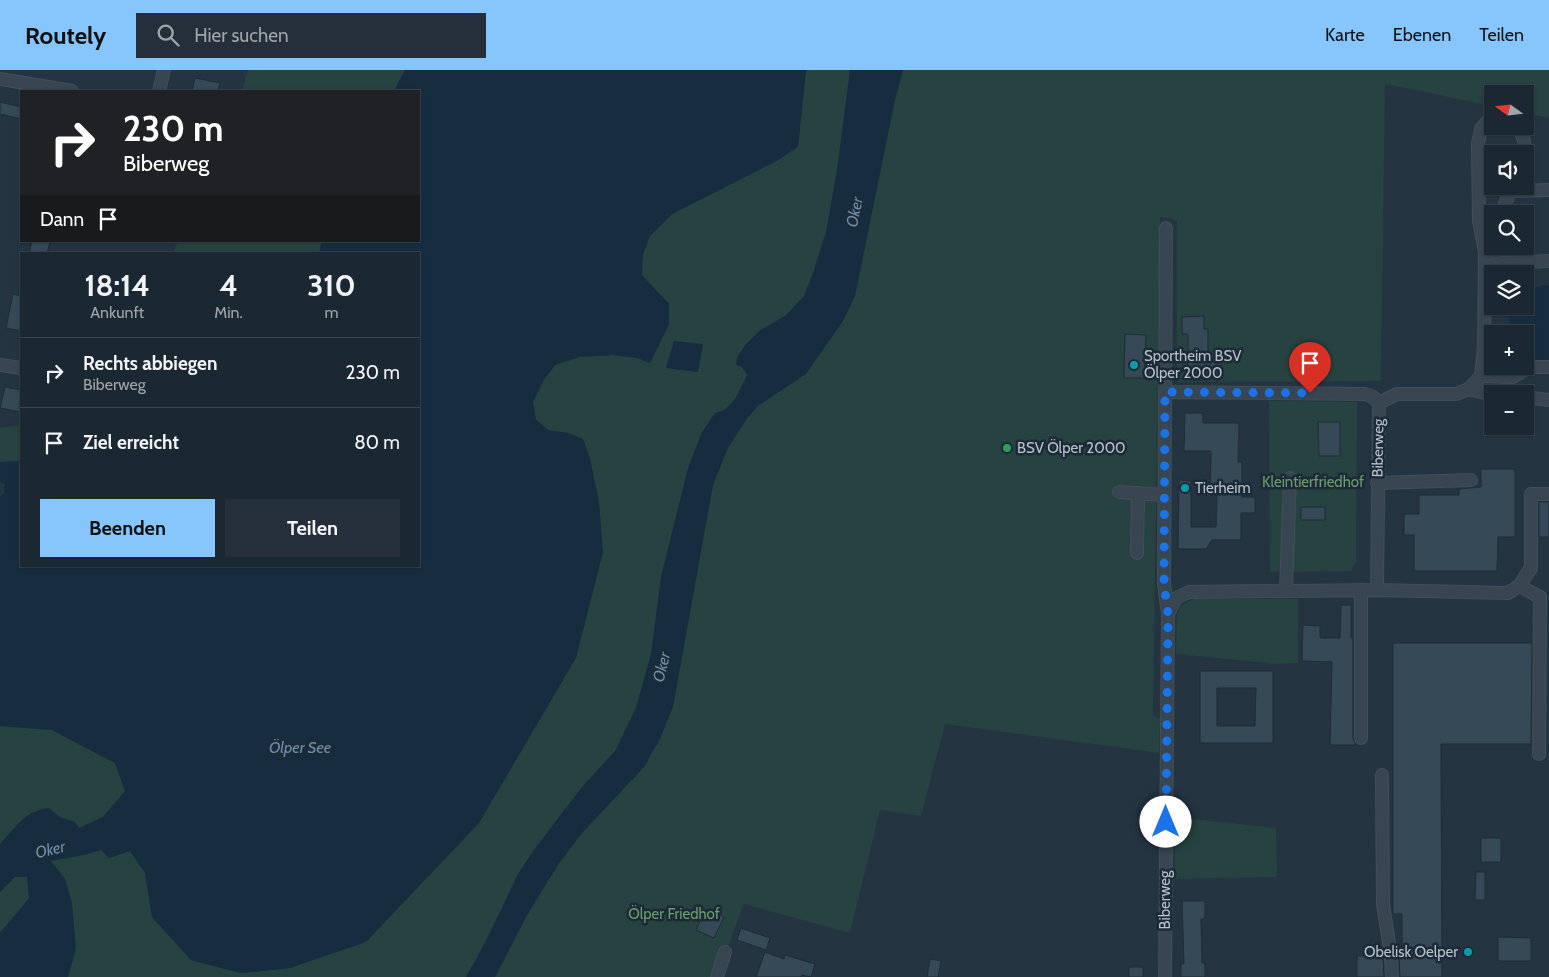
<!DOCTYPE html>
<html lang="de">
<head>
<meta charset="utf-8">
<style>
	body { margin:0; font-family:Cabin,sans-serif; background:#242f39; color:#f1f3f6; height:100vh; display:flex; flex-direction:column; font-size:19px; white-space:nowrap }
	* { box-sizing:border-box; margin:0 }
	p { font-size:16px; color:#a0a5ab }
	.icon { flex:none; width:28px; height:28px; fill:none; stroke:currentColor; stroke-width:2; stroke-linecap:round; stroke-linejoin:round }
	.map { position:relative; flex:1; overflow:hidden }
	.details { position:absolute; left:20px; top:182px; width:400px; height:315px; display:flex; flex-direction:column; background:#1b2731; border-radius:0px; box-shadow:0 1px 4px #0004,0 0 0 1px #39444d }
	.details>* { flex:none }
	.top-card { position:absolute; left:20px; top:20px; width:400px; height:152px; border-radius:0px; box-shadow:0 1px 4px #0004,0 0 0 1px #39444d; background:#202124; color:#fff; overflow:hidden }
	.needle { width:32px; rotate:285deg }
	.tools { position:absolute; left:1484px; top:15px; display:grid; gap:10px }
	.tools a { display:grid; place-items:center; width:50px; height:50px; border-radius:0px; background:#1b2731; box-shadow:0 1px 4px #0004,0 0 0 1px #39444d; font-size:25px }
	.pin { position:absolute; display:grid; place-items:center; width:42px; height:42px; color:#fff; margin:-51px -21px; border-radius:50% 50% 50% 0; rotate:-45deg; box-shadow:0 0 5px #0007 }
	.pin .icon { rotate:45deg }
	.me { position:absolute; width:55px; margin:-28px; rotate:0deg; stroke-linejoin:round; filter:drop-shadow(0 0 4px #0008) }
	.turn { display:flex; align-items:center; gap:18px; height:105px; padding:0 20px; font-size:22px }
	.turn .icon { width:65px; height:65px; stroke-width:2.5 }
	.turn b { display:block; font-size:35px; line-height:42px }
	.then { display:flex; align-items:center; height:48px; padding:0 20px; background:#0003; gap:10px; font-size:19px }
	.eta { display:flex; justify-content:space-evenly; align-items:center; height:85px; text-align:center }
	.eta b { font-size:30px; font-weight:700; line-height:35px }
	.action { display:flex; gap:10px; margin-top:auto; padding:10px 20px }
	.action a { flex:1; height:58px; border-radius:0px; background:#87c6fd; color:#111; font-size:20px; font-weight:700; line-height:58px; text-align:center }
	.action a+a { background:#242f39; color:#f1f3f6 }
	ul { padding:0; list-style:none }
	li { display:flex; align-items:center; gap:15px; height:70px; padding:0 20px; border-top:1px solid #39444d }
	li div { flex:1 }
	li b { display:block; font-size:19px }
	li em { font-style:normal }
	header { display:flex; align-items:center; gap:30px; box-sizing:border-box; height:70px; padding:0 25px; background:#87c6fd; color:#111 }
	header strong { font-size:24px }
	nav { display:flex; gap:28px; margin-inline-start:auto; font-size:18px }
	.search { width:350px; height:45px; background:#242f39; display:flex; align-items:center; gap:12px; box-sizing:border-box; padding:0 18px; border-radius:0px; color:#a0a5ab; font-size:19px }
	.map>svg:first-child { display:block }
</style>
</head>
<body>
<header>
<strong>Routely</strong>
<div class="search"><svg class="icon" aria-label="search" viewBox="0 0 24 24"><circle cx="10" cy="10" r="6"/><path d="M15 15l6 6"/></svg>Hier suchen</div>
<nav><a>Karte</a><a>Ebenen</a><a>Teilen</a></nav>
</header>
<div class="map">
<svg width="1549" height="907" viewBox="0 0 1549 907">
	<rect width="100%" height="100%" fill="#243441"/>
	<!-- green -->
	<path fill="#264241" d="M248,0H405L394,21H242Z
		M806,0H1549V48L1525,43V24H1492V36L1385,14L1381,311L1177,312V150L1160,147L1153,646L1160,648L1159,683L945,654L921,746L880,740L850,863L744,834L717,907H0V656L52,660L115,693L125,721L103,747L110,787L130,781L145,803L152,847L191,890L241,903L290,898L599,432L590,389L583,369L568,363L548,360L536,350L533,332L543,311L555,295L579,287L613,285L637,288L650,292L669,254V234L641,205L643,184L650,166L672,144L780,89L798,77Z
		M178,171H322L319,184H172Z
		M1269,331L1357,332L1356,492L1351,501L1270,502Z
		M21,355V391L0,392V358Z
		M1194,529H1298V593L1276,594L1176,584L1177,543L1181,536Z
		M1174,747L1276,758L1277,807L1175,809Z"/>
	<!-- water -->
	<path fill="#162d40" d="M405,0H806L798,76L780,89L672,144L650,166L643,184L642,205L669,234V254L650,293L637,288L613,285L579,287L555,295L543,311L533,332L536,350L548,360L568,363L583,369L590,389L599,432L603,482L576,588L479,753L366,872L290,898L241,903L191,890L152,847L145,803L130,781L109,788L101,780L84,785L51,791L65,809L72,833L76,878L68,907H0V863L29,828L27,807H15L0,822V774C15,758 26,740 49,738L60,747L75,752L79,758L103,747L125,721L115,693L52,660L0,656V427L4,424L5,414L0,412V392L21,391V496H419V184H319L322,171H419V21H394Z
		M850,0H903L895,30L855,226L843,251L806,304L758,336L748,347L728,378L713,415L673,637L660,669L644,697L582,763L558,795L530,840L495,907H466L486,871L518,804L536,777L582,717L615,681L636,638L651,584L661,507L688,398L702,362L715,343C734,339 739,321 747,305L742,297L736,295L737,288L745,275L759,261L785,246L804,226L813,203L826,162L837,100Z
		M1545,215L1549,216V291H1547L1533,289L1525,284V264H1511C1509,255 1508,245 1513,236H1525V223L1531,219Z
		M674,271L703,274L698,302L666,298Z"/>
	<!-- building -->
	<path fill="#354957" stroke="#1f2d38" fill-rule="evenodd" d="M195,8L220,13L218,21H192Z
		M0,32L21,37V49L0,44Z
		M32,171H50L47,184H29Z
		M13,224L21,226V261L6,258Z
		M1204,246V259H1208V292H1221V309L1188,310V264H1182V247Z
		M1125,264L1146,265L1144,308H1124Z
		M5,317L21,320V342L0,338Z
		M1185,343H1203V353H1239L1238,392H1242V427H1255V443H1241V470H1212L1206,479H1178L1179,410L1191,411V457H1216L1217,424H1210L1211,381H1184Z
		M1318,352H1340V386H1319Z
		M1481,399H1515V467H1498L1497,501H1414V465H1404V444H1419V425H1459V419L1481,417Z
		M1539,432H1549V467H1539Z
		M1301,437H1325V450H1301Z
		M1341,535H1351V568H1353V668L1356,675H1330L1332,592L1302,591L1303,555L1320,556V568H1340Z
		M1393,573H1532L1531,674H1441L1442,907H1400L1399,886H1402V844H1393Z
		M1200,601H1273V673H1200ZM1217,618H1256L1255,656H1217Z
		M1481,768H1501V792H1481Z
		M1476,802H1485V830H1475Z
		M1182,831H1205V849H1201L1202,893H1205V907H1181V894H1184Z
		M706,839L724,847L714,868L696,860Z
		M741,858L770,868L766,880L737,870Z
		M1498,867L1531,868V891H1498Z
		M765,882L784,889L785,885L815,894L811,907L802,905L800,907H756Z
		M1357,886H1383L1384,907H1357Z
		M930,889L941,891L938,907H927Z
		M1129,897H1143V907H1129Z"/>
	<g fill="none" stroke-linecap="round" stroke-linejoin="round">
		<defs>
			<path id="minor" d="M0,9L72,21
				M159,21L164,0
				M1516,56C1524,65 1526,72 1523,84
				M1510,121L1549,120
				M1501,144L1512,116
				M1485,182L1492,163
				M1485,194L1549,191
				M0,295L21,298
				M1481,306L1513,307L1529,297H1549
				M1469,319L1492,325
				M1165,322L1365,324L1373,327L1379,333L1377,520
				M1525,327L1549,330
				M1379,333L1397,324H1456L1469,319L1481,306L1484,278L1485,182L1479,151L1478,73L1481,59L1486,53L1492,52
				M1377,413L1471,410
				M1119,422L1164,425
				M1137,483L1138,423
				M1519,516L1540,527L1539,684
				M1361,520V668
				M1286,521L1290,408
				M1168,544L1176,528L1189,522L1377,520L1508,523L1519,516L1531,498V424H1549
				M1382,705L1383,834L1391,886L1392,907
				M717,907L725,882
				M1165,907L1168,544L1164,514L1166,158"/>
		</defs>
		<!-- minor casing -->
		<use href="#minor" stroke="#424f5a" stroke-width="14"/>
		<!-- minor -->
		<use href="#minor" stroke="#384651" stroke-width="12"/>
	</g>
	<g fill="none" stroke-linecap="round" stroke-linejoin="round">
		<!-- route -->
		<path stroke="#1a73e8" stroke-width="9" stroke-dasharray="0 16.2" d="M1166,752L1168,544L1164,514L1165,322L1310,323"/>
	</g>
	<!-- markers -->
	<g fill="#0f9aa8" stroke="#1d2b36" stroke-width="2">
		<circle cx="1134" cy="295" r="5"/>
		<circle cx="1185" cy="418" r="5"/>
		<circle cx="1468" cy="882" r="5"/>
	</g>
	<circle fill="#2e9e5b" stroke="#1d2b36" stroke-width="2" cx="1007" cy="378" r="5"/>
	<g text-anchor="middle" stroke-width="5" stroke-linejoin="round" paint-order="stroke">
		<!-- poi labels -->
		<g font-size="15" fill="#b5c1cb" stroke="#1d2b36" text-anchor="start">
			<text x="1144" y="291">Sportheim BSV<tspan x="1144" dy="17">Ölper 2000</tspan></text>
			<text x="1017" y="383">BSV Ölper 2000</text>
			<text x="1195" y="423">Tierheim</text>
			<text x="1458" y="887" text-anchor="end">Obelisk Oelper</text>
		</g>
		<!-- street labels -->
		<g font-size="15" fill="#b5c1cb" stroke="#1d2b36">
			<text transform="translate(1378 378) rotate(-89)" y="5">Biberweg</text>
			<text transform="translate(1165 830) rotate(-90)" y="5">Biberweg</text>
		</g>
		<!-- park labels -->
		<g font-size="15" fill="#6a9d6f" stroke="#1d2b36">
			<text x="1313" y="417">Kleintierfriedhof</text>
			<text x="674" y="849">Ölper Friedhof</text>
		</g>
		<!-- water labels -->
		<g font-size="16" font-style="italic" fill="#6c90ac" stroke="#1d2b36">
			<text transform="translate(854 142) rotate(-78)" y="6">Oker</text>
			<text transform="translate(661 597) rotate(-76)" y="6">Oker</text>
			<text x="300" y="683">Ölper See</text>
			<text transform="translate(50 779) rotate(-13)" y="6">Oker</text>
		</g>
	</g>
</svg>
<div class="tools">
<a><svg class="needle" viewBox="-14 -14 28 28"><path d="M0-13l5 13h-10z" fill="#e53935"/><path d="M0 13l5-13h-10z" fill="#a0a5ab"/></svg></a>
<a><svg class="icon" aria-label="sound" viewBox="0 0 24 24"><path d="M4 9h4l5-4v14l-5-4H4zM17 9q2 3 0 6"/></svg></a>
<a><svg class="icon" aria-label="search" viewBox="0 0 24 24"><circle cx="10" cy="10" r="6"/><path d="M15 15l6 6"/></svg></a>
<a><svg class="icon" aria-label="layers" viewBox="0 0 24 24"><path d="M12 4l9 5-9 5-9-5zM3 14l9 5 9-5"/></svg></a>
<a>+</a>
<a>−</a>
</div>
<div class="pin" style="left:1310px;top:323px;background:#d93025"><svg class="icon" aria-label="arrive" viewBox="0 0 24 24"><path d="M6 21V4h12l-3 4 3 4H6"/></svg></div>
<svg class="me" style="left:1166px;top:752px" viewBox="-20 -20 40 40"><circle r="19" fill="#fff"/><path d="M0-13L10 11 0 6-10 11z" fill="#1a73e8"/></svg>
<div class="top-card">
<div class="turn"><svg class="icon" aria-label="right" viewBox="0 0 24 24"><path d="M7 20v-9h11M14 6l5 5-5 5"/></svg><div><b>230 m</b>Biberweg</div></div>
<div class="then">Dann<svg class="icon" aria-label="arrive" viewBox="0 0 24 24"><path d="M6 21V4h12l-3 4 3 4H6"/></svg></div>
</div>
<section class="details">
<div class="eta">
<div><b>18:14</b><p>Ankunft</p></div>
<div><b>4</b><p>Min.</p></div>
<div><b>310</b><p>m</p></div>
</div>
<ul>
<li><svg class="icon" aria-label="right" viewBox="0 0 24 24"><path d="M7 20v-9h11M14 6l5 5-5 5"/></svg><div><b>Rechts abbiegen</b><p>Biberweg</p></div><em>230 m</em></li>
<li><svg class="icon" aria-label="arrive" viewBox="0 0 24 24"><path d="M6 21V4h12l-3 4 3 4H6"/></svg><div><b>Ziel erreicht</b></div><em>80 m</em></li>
</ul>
<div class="action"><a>Beenden</a><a>Teilen</a></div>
</section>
</div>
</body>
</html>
